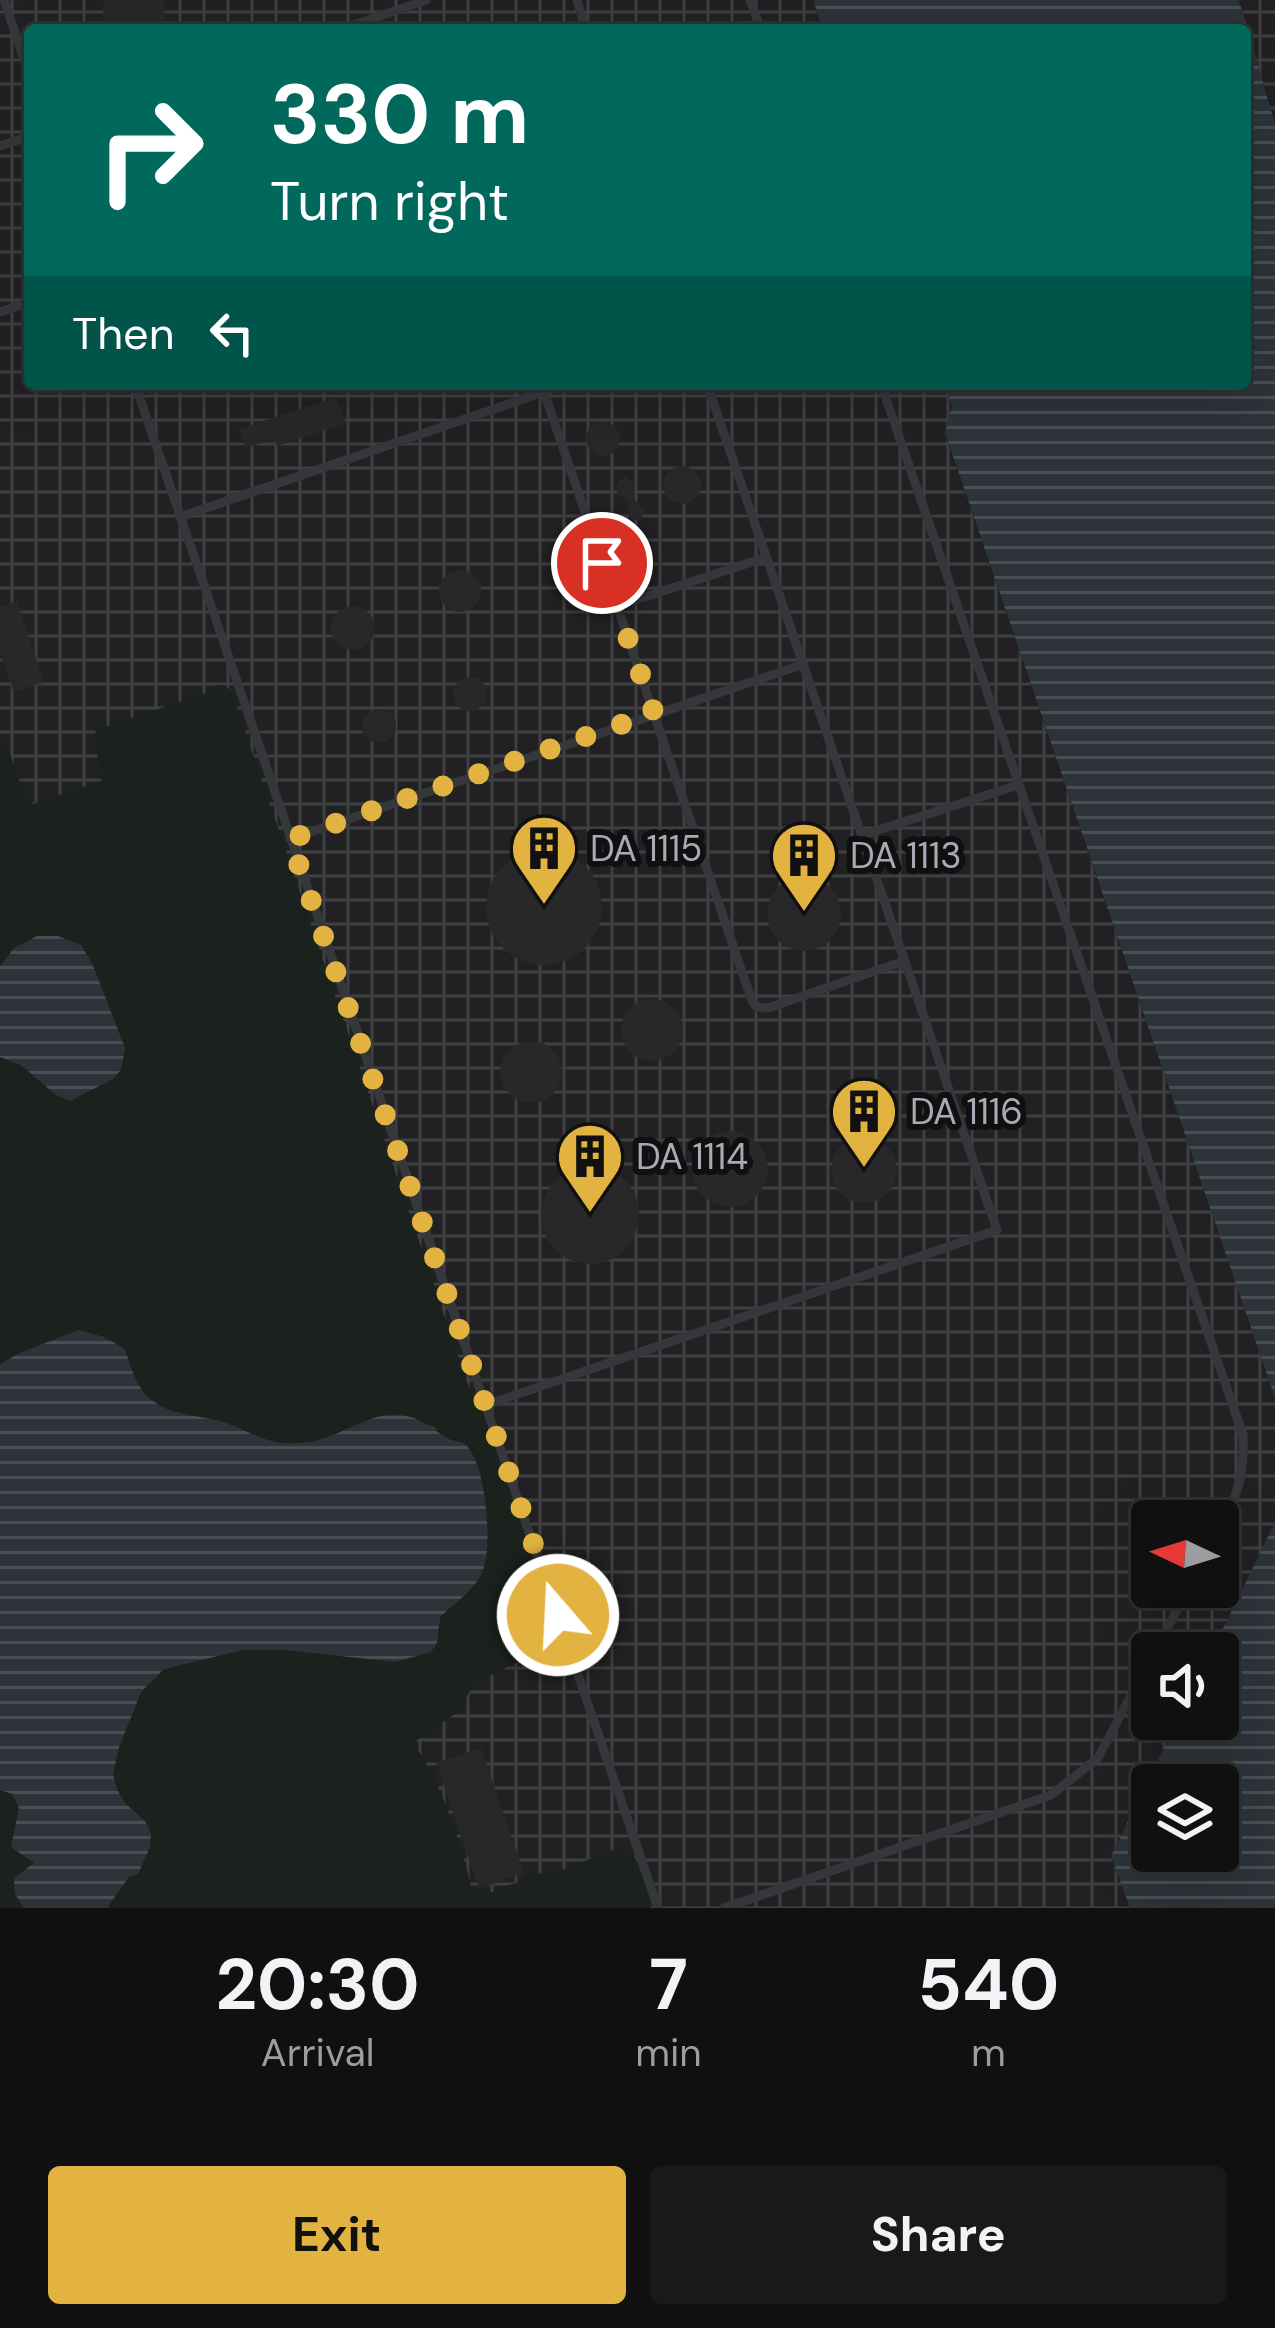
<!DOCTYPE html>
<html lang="en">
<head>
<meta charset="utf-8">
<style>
	body { margin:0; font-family:"DM Sans",sans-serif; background:#191919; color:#f1f3f6; height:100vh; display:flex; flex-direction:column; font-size:45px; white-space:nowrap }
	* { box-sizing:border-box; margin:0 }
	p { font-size:39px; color:#9c9d9f }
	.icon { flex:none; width:66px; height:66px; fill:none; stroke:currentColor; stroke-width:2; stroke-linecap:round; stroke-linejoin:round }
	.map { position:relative; height:1908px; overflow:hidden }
	.details { display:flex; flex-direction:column; background:#101010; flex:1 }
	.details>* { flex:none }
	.hud { position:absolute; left:24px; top:24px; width:1227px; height:366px; border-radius:12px; box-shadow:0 12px 48px #0002,0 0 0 3px #303030; background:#00695c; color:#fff; overflow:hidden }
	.needle { width:78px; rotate:274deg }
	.controls { position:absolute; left:1131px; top:1500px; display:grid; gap:24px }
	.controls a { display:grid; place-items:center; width:108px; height:108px; border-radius:12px; background:#101010; box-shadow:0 12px 48px #0002,0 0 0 3px #303030; font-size:60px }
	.pin { position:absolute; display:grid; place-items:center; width:102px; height:102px; color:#fff; margin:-51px; border:6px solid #fff; border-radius:50%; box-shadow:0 3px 12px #0007 }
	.me { position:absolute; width:132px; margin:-66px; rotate:341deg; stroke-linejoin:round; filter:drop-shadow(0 0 9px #0008) }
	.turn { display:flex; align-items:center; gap:42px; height:252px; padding:0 48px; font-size:54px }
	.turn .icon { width:156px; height:156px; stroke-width:2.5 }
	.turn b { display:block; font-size:84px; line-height:102px }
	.then { display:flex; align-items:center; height:114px; padding:0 48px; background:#0003; gap:24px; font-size:45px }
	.eta { display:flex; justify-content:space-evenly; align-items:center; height:204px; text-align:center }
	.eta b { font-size:72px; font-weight:700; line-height:84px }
	.button { display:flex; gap:24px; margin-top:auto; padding:24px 48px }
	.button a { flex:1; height:138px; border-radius:12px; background:#e2b341; color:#111; font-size:48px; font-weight:700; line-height:138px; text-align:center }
	.button a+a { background:#191919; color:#f1f3f6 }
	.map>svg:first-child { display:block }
</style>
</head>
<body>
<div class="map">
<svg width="1275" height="1908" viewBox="0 0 1275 1908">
	<defs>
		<pattern id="industrial-grid" width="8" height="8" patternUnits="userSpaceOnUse" patternTransform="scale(3)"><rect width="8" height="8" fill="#212123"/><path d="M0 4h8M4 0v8" fill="none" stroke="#3e3f41"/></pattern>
		<pattern id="water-rules" width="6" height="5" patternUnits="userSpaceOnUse" patternTransform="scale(3)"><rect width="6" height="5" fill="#2c3339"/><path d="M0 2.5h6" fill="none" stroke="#484e53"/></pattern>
	</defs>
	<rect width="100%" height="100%" fill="#151516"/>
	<!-- industrial -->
	<path fill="url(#industrial-grid)" fill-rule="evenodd" d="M0,0H813L823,30H30V384H945L952,406L945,434L1275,1398V1522L1211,1653H1152V1719H1178L1111,1856L1130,1908H0ZM1152,1521H1218V1587H1152Z
		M1239,0H1275V124L1270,109Z"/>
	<!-- grass -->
	<path fill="#1b211c" d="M219,685L226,686L232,693L471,1394L484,1416L556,1624V1634L550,1647L474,1683L459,1711L413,1743C438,1775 464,1850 472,1891L492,1892L549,1870H562L615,1849C645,1852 644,1883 651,1908H107L150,1847L151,1832L145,1821L126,1804L117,1790L113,1774L119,1748L141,1692L164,1669L243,1650L437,1643L440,1617L469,1590L477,1464L465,1444L446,1438L428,1422L376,1418L317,1441L285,1444L251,1436L224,1422L194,1417L158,1406L138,1387L124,1349L79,1330L22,1352L0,1364V1057L21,1065L56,1095L125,1048L92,963L0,966V738L7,746L26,799L33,804L101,781C106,762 90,754 96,730L218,689Z
		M0,1790L12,1794L19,1808L14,1828L35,1863L15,1894L24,1908H0Z"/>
	<!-- water -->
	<path fill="url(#water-rules)" fill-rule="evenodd" d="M813,0H1239L1275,124V1398L945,433L952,406L945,384H1245V30H823Z
		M37,936H58L81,945L92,963L125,1048L121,1070L113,1079L70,1101L56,1095L21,1065L0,1057V966L14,948Z
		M79,1330L104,1337L125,1349C132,1370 136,1390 156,1403C175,1417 204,1415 226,1423C261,1436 273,1449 314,1441C342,1436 371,1411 401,1415C426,1419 430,1429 449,1439C453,1441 463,1442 466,1445C486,1464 493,1545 483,1570C476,1589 455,1603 440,1617L437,1643L431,1652L395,1662L285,1650H243L164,1669L141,1692L119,1747L113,1774L117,1790L126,1804L145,1821L151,1833L150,1847L138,1874L128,1878L107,1908H24L15,1894L14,1878L34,1863L11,1847L19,1808L12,1794L0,1790V1364L22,1352Z
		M1275,1522V1908H1130L1111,1856L1178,1719H1218V1653H1211ZM1152,1785H1218V1851H1152Z"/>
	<!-- building -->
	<path fill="#28282a" d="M104,0H164L165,20L160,30H109L103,16Z
		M336,397L346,423L277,446L274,439L245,448L239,429Z
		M586 439a17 17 0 1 1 34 0a17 17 0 1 1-34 0Z
		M663 485a19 19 0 1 1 38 0a19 19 0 1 1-38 0Z
		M626,477L633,482L634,499L645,511L639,521L629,517L628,499L620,496L615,489L618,481Z
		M439 591a21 21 0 1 1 42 0a21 21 0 1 1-42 0Z
		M17,601L44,682L14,692L0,652V607Z
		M331 628a22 22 0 1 1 44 0a22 22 0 1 1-44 0Z
		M453 694a17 17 0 1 1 34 0a17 17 0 1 1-34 0Z
		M362 726a17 17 0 1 1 34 0a17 17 0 1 1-34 0Z
		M486 907a58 58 0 1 1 116 0a58 58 0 1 1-116 0Z
		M767 914a37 37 0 1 1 74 0a37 37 0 1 1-74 0Z
		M621 1030a31 31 0 1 1 62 0a31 31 0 1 1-62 0Z
		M500 1072a31 31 0 1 1 62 0a31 31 0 1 1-62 0Z
		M692 1169a38 38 0 1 1 76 0a38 38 0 1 1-76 0Z
		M831 1170a33 33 0 1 1 66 0a33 33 0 1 1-66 0Z
		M541 1215a49 49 0 1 1 98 0a49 49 0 1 1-98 0Z
		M481,1748L524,1873L479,1889L436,1763Z"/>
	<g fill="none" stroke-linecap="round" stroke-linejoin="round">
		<!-- service -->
		<path stroke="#36373b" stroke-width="9" d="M4,0L30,77
			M577,0L586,30
			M750,0L761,30
			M339,30L426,0
			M0,146L30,136
			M0,312L30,302
			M135,384L658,1908
			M881,384L1243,1435C1245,1476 1237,1497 1218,1533
			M544,392L752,1001L757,1007L768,1008L904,961
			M180,517L567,384
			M617,606L767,557
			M863,835L1018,785
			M290,839L804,664
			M486,1405L997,1230L707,384
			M1154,1653L1189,1587
			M724,1908L1051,1795L1098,1758L1152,1656"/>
	</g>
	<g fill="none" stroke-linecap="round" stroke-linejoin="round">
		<!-- route -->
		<path stroke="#e2b341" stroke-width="21" stroke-dasharray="0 37.8" d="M558,1615L290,839L654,713L602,563"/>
	</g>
	<!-- icons -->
	<defs>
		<symbol id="building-pin" viewBox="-11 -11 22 30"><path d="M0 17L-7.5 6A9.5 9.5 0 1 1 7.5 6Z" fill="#e2b341" stroke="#101011"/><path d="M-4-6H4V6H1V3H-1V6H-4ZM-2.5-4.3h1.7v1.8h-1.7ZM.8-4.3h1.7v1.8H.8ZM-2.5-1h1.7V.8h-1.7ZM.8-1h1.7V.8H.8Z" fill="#111"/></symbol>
	</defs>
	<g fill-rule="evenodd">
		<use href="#building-pin" x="506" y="810" width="76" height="104"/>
		<use href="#building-pin" x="766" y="817" width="76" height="104"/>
		<use href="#building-pin" x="826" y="1073" width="76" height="104"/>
		<use href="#building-pin" x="552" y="1118" width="76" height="104"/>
	</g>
	<g text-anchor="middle" stroke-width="12" stroke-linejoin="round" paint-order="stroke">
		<!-- poi labels -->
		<g font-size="36" fill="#a8abb5" stroke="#101011" text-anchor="start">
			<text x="590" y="861">DA 1115</text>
			<text x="850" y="868">DA 1113</text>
			<text x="910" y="1124">DA 1116</text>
			<text x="636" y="1169">DA 1114</text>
		</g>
	</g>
</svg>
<div class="controls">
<a><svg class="needle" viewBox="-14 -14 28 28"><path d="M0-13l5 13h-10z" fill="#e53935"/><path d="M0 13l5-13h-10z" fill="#9c9d9f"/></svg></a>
<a><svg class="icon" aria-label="sound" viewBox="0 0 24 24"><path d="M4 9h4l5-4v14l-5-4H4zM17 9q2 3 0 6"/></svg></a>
<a><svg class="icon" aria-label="layers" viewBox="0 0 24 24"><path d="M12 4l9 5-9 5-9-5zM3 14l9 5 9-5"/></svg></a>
</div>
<div class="pin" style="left:602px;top:563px;background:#d93025"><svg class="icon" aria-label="arrive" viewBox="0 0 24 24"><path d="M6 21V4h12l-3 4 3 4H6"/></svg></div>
<svg class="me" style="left:558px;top:1615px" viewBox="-20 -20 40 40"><circle r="17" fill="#e2b341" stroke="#fff" stroke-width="3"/><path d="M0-11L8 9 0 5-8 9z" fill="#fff"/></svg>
<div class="hud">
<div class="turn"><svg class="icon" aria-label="right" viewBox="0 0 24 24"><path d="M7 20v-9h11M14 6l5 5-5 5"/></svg><div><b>330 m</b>Turn right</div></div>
<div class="then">Then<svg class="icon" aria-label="left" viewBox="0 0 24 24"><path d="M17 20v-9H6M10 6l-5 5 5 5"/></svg></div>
</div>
</div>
<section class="details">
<div class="eta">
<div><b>20:30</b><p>Arrival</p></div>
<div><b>7</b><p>min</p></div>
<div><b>540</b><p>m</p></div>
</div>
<div class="button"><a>Exit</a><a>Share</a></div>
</section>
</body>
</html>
